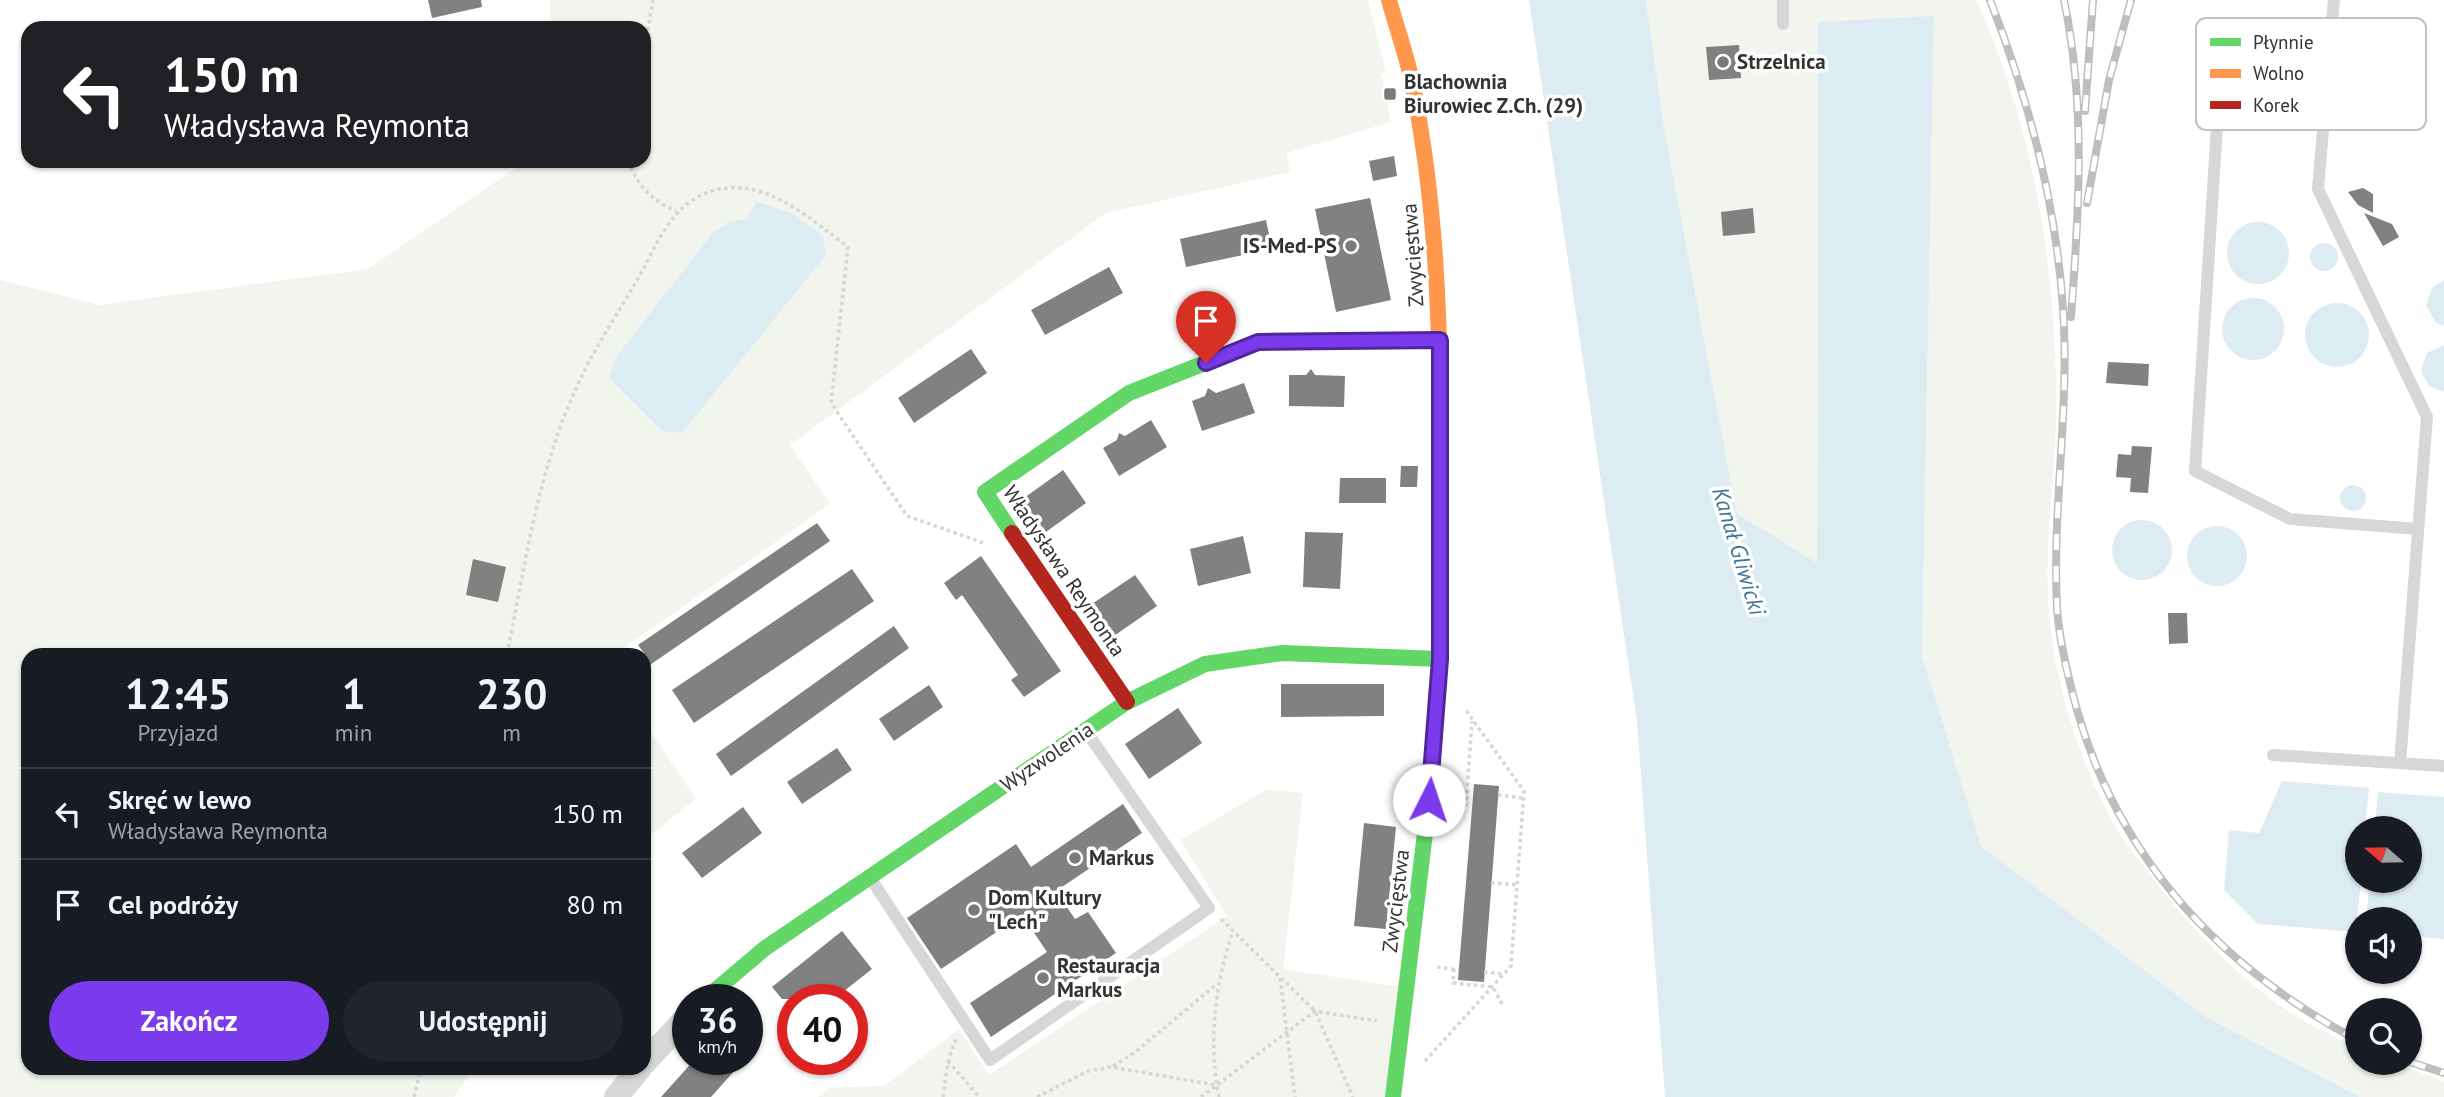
<!DOCTYPE html>
<html lang="pl">
<head>
<meta charset="utf-8">
<style>
	body { margin:0; font-family:"PT Sans",sans-serif; background:#20242c; color:#f1f3f6; height:100vh; display:flex; flex-direction:column; font-size:26px; white-space:nowrap }
	* { box-sizing:border-box; margin:0 }
	p { font-size:23px; color:#9ea1a6 }
	.icon { flex:none; width:38px; height:38px; fill:none; stroke:currentColor; stroke-width:2; stroke-linecap:round; stroke-linejoin:round }
	.map { position:relative; flex:1; overflow:hidden }
	.panel { position:absolute; left:21px; top:648px; width:630px; height:427px; display:flex; flex-direction:column; background:#171b24; border-radius:21px; box-shadow:0 2px 5px #0004 }
	.panel>* { flex:none }
	.banner { position:absolute; left:21px; top:21px; width:630px; height:147px; border-radius:21px; box-shadow:0 2px 5px #0004; background:#202124; color:#fff; overflow:hidden }
	.needle { width:46px; rotate:290deg }
	.tools { position:absolute; left:2345px; top:816px; display:grid; gap:14px }
	.tools a { display:grid; place-items:center; width:77px; height:77px; border-radius:50%; background:#171b24; box-shadow:0 2px 5px #0004; font-size:35px }
	.speed { position:absolute; left:672px; top:984px; display:flex; gap:14px; font-size:35px; font-weight:700; text-align:center }
	.speed>* { display:grid; place-content:center; width:91px; height:91px; border-radius:50%; background:#171b24; box-shadow:0 2px 5px #0004; line-height:1 }
	.speed small { font-size:18px; font-weight:400 }
	.speed .limit { border:10px solid #d22; background:#fff; color:#111 }
	.pin { position:absolute; display:grid; place-items:center; width:60px; height:60px; color:#fff; margin:-72px -30px; border-radius:50% 50% 50% 0; rotate:-45deg; box-shadow:0 0 7px #0007 }
	.pin .icon { rotate:45deg }
	.me { position:absolute; width:77px; margin:-38px; rotate:4deg; stroke-linejoin:round; filter:drop-shadow(0 0 5px #0008) }
	.turn { display:flex; align-items:center; gap:24px; height:147px; padding:0 28px; font-size:32px }
	.turn .icon { width:91px; height:91px; stroke-width:2.5 }
	.turn b { display:block; font-size:49px; line-height:60px }
	.eta { display:flex; justify-content:space-evenly; align-items:center; height:119px; text-align:center }
	.eta b { font-size:42px; font-weight:600; line-height:49px }
	.cta { display:flex; gap:14px; margin-top:auto; padding:14px 28px }
	.cta a { flex:1; height:80px; border-radius:42px; background:#7c3aed; color:#fff; font-size:28px; font-weight:600; line-height:80px; text-align:center }
	.cta a+a { background:#20242c; color:#f1f3f6 }
	ul { padding:0; list-style:none }
	li { display:flex; align-items:center; gap:21px; height:91px; padding:0 28px; border-top:2px solid #363941 }
	li div { flex:1 }
	li b { display:block; font-size:26px }
	li em { font-style:normal }
	.map>svg:first-child { display:block }
</style>
</head>
<body>
<div class="map">
<svg width="2444" height="1097" viewBox="0 0 2444 1097">
	<rect width="100%" height="100%" fill="#fff"/>
	<!-- green -->
	<path fill="#f1f5ed" d="M550,0H1368L1386,73L1381,74L1391,122L1286,153L1290,172L1106,213L790,445L830,504L615,654H28V1068H474L454,1097H0V280L99,305L368,269L526,161H644V28H550Z
		M1646,0H1976C2031,121 2054,254 2056,387C2058,462 2043,537 2049,612C2055,684 2078,758 2112,821C2119,835 2130,848 2139,860C2184,921 2238,982 2304,1021C2321,1031 2340,1039 2357,1048V1062H2391L2444,1081V1097H2360L2206,1017L1981,846L1922,656L1934,17L1818,23L1817,564L1737,514L1664,127Z
		M644,722L696,799L644,840Z
		M1266,790L1303,793L1283,969L1407,988L1393,1097H818L827,1088L884,1086L959,1029L989,1075L1227,916L1180,840Z"/>
	<!-- water -->
	<path fill="#ddebf3" d="M1529,0H1646L1664,127L1737,514L1817,563L1818,22L1934,16L1922,656L1981,846L2206,1017L2360,1097H1665L1637,721Z
		M757,202L791,213L823,236L826,255L682,433L662,431L609,378L616,357L712,234L730,222L746,219Z
		M2227 253a31 31 0 1 1 62 0a31 31 0 1 1-62 0Z
		M2310 257a14 14 0 1 1 28 0a14 14 0 1 1-28 0Z
		M2444,280V326L2435,322L2426,305L2432,288Z
		M2222 329a31 31 0 1 1 62 0a31 31 0 1 1-62 0Z
		M2305 335a32 32 0 1 1 64 0a32 32 0 1 1-64 0Z
		M2444,345V392L2429,386L2421,370L2427,353Z
		M2340 498a13 13 0 1 1 26 0a13 13 0 1 1-26 0Z
		M2112 550a30 30 0 1 1 60 0a30 30 0 1 1-60 0Z
		M2187 556a30 30 0 1 1 60 0a30 30 0 1 1-60 0Z
		M2282,781L2369,788L2365,828H2357V880H2361L2356,932L2258,924L2224,890L2229,830L2259,833Z
		M2378,792L2444,797V939L2410,936V919H2366L2370,880H2410V828H2375Z"/>
	<!-- building -->
	<path fill="#818181" d="M428,0H481L482,7L432,18Z
		M1739,45L1741,78L1709,80L1706,47Z
		M1394,156L1397,176L1373,181L1369,161Z
		M2363,188L2373,194V213L2358,205L2348,192Z
		M1370,198L1391,300L1336,312L1315,209Z
		M1753,208L1755,233L1723,236L1721,212Z
		M2364,213L2392,224L2399,237L2383,246Z
		M1266,220L1272,249L1186,267L1180,239Z
		M1109,267L1123,293L1045,335L1031,310Z
		M971,349L987,373L914,423L898,398Z
		M2108,362L2149,364L2148,386L2106,383Z
		M1311,369L1315,375L1345,376L1344,407L1289,406V375H1306Z
		M1244,383L1255,413L1202,431L1192,401L1205,396L1208,388L1216,393Z
		M1151,420L1167,447L1119,476L1103,448L1117,440L1119,433L1125,436Z
		M2132,446L2152,447L2148,493L2130,492L2131,478L2116,477L2118,454L2131,455Z
		M1401,466H1418L1417,487H1400Z
		M1063,470L1086,503L1039,537L1017,503Z
		M1340,478H1386V503H1339Z
		M817,523L830,541L644,669V653L638,645Z
		M1305,532L1343,533L1340,589L1303,587Z
		M1243,536L1251,573L1198,586L1190,549Z
		M981,556L1061,671L1024,697L1011,680L1018,675L962,595L956,600L944,583Z
		M473,559L506,567L498,602L466,595Z
		M852,569L874,601L694,723L672,690Z
		M1135,575L1157,606L1111,638L1089,606Z
		M2168,613H2187L2188,643L2169,644Z
		M894,626L909,648L731,776L716,754Z
		M1281,684H1384V716L1281,717Z
		M929,685L943,707L894,741L879,719Z
		M1178,708L1202,743L1149,779L1125,744Z
		M837,748L852,770L802,804L787,782Z
		M1474,784L1499,786L1484,982L1458,980Z
		M1123,804L1142,833L1056,891L1075,919L1088,912L1116,953L991,1037L970,1003L1047,952L1022,915L941,969L907,918L1016,844L1031,867Z
		M743,807L762,833L702,878L682,853Z
		M1364,823L1396,827L1386,929L1354,926Z
		M842,931L872,969L834,999H782L772,987Z
		M695,1059H745L711,1097H661Z"/>
	<g fill="none" stroke-linecap="round" stroke-linejoin="round">
		<!-- path -->
		<path stroke="#d6d6d6" stroke-width="3.5" stroke-dasharray="3.5 3.5" stroke-linecap="butt" d="M644,51L653,0
			M628,161C638,186 651,200 676,211
			M507,654C525,567 537,475 574,393C591,353 617,315 639,277C656,246 670,207 706,193C760,172 808,217 848,247L831,403L907,516L984,543
			M1498,795L1523,798
			M1457,804L1466,805L1472,721
			M1491,883L1517,885
			M1221,919L1280,977L1295,1097
			M1437,967L1459,970
			M1454,969L1453,983L1493,987L1502,1004
			M1484,972L1503,974
			M1281,978L1315,1011L1353,1097
			M948,1061L979,1097
			M1425,1061L1511,966L1524,791L1465,709
			M1113,1066L1134,1053L1217,984
			M414,1097L421,1068
			M943,1097L948,1061L956,1039
			M1037,1097L1088,1071L1111,1067L1216,1085
			M1201,1097L1315,1011L1377,1021
			M1219,1097C1208,1042 1215,984 1233,931"/>
		<!-- lane -->
		<path stroke="#d7d7d7" stroke-width="12" d="M1783,0V24
			M2334,0L2318,189L2427,417L2400,763
			M2324,119L2218,111L2195,471L2290,519L2418,529
			M2273,755L2444,766
			M869,876L990,1060L1209,908L1086,731"/>
		<!-- street -->
		<path stroke="#d7d7d7" stroke-width="24" d="M644,1063L688,1016
			M616,1097L640,1068"/>
		<!-- fast -->
		<path stroke="#63d668" stroke-width="16" d="M1012,533L985,492L1129,393L1258,342L1440,340
			M705,999L764,949L1127,702L1205,664L1282,653L1440,659
			M1393,1097L1429,800L1440,659V421"/>
		<!-- slow -->
		<path stroke="#ff974d" stroke-width="16" d="M1389,0C1397,30 1409,61 1414,92C1435,200 1440,311 1440,421"/>
		<!-- jam -->
		<path stroke="#b3261e" stroke-width="16" d="M1012,533L1127,702"/>
		<defs>
			<path id="rail" d="M1990,0C2028,97 2056,203 2063,308C2070,408 2052,507 2057,607C2059,641 2068,677 2077,710C2120,861 2221,967 2357,1040
				M2064,0C2086,105 2079,212 2071,317
				M2085,111L2093,0
				M2087,203L2109,80L2131,0
				M2410,1062L2444,1073"/>
		</defs>
		<!-- rail casing -->
		<use href="#rail" stroke="#bebebe" stroke-width="8"/>
		<!-- rail -->
		<use href="#rail" stroke="#fff" stroke-width="5" stroke-dasharray="16" stroke-linecap="butt"/>
	</g>
	<g fill="none" stroke-linecap="round" stroke-linejoin="round">
		<defs>
			<path id="route" d="M1206,363L1258,342L1440,340V659L1429,800"/>
		</defs>
		<!-- route casing -->
		<use href="#route" stroke="#51269a" stroke-width="18"/>
		<!-- route -->
		<use href="#route" stroke="#7c3aed" stroke-width="12"/>
	</g>
	<!-- markers -->
	<g fill="#7a7a7a" stroke="#fff" stroke-width="2.5">
		<circle cx="1723" cy="62" r="7"/>
		<rect x="1383" y="87" width="14" height="14" rx="3.5"/>
		<circle cx="1351" cy="246" r="7"/>
		<circle cx="1075" cy="858" r="7"/>
		<circle cx="974" cy="910" r="7"/>
		<circle cx="1043" cy="978" r="7"/>
	</g>
	<g text-anchor="middle" stroke-width="7" stroke-linejoin="round" paint-order="stroke">
		<!-- poi labels -->
		<g font-size="21" font-weight="bold" fill="#333" stroke="#fff" text-anchor="start">
			<text x="1737" y="69">Strzelnica</text>
			<text x="1404" y="89">Blachownia<tspan x="1404" dy="24">Biurowiec Z.Ch. (29)</tspan></text>
			<text x="1337" y="253" text-anchor="end">IS-Med-PS</text>
			<text x="1089" y="865">Markus</text>
			<text x="988" y="905">Dom Kultury<tspan x="988" dy="24">"Lech"</tspan></text>
			<text x="1057" y="973">Restauracja<tspan x="1057" dy="24">Markus</tspan></text>
		</g>
		<!-- street labels -->
		<g font-size="21" fill="#333" stroke="#fff">
			<text transform="translate(1413 255) rotate(-94)" y="7">Zwycięstwa</text>
			<text transform="translate(1064 571) rotate(56)" y="7">Władysława Reymonta</text>
			<text transform="translate(1047 757) rotate(-34)" y="7">Wyzwolenia</text>
			<text transform="translate(1396 901) rotate(-83)" y="7">Zwycięstwa</text>
		</g>
		<!-- water labels -->
		<g font-size="23" font-style="italic" fill="#3f7597" stroke="#fff">
			<text transform="translate(1739 551) rotate(73)" y="8">Kanał Gliwicki</text>
		</g>
	</g>
	<!-- legend -->
	<rect x="2196" y="18" width="230" height="112" rx="10" fill="#fff" stroke="#c2c2c2" stroke-width="2"/>
	<rect x="2210" y="38" width="31" height="8" fill="#63d668"/>
	<rect x="2210" y="69" width="31" height="9" fill="#ff974d"/>
	<rect x="2210" y="101" width="31" height="8" fill="#b3261e"/>
	<g font-size="19" fill="#333">
		<text x="2253" y="49">Płynnie</text>
		<text x="2253" y="80">Wolno</text>
		<text x="2253" y="112">Korek</text>
	</g>
</svg>
<div class="tools">
<a><svg class="needle" viewBox="-14 -14 28 28"><path d="M0-13l5 13h-10z" fill="#e53935"/><path d="M0 13l5-13h-10z" fill="#9ea1a6"/></svg></a>
<a><svg class="icon" aria-label="sound" viewBox="0 0 24 24"><path d="M4 9h4l5-4v14l-5-4H4zM17 9q2 3 0 6"/></svg></a>
<a><svg class="icon" aria-label="search" viewBox="0 0 24 24"><circle cx="10" cy="10" r="6"/><path d="M15 15l6 6"/></svg></a>
</div>
<div class="speed"><div>36<small>km/h</small></div><div class="limit">40</div></div>
<div class="pin" style="left:1206px;top:363px;background:#d93025"><svg class="icon" aria-label="arrive" viewBox="0 0 24 24"><path d="M6 21V4h12l-3 4 3 4H6"/></svg></div>
<svg class="me" style="left:1429px;top:800px" viewBox="-20 -20 40 40"><circle r="19" fill="#fff"/><path d="M0-13L10 11 0 6-10 11z" fill="#7c3aed"/></svg>
<div class="banner">
<div class="turn"><svg class="icon" aria-label="left" viewBox="0 0 24 24"><path d="M17 20v-9H6M10 6l-5 5 5 5"/></svg><div><b>150 m</b>Władysława Reymonta</div></div>
</div>
<section class="panel">
<div class="eta">
<div><b>12:45</b><p>Przyjazd</p></div>
<div><b>1</b><p>min</p></div>
<div><b>230</b><p>m</p></div>
</div>
<ul>
<li><svg class="icon" aria-label="left" viewBox="0 0 24 24"><path d="M17 20v-9H6M10 6l-5 5 5 5"/></svg><div><b>Skręć w lewo</b><p>Władysława Reymonta</p></div><em>150 m</em></li>
<li><svg class="icon" aria-label="arrive" viewBox="0 0 24 24"><path d="M6 21V4h12l-3 4 3 4H6"/></svg><div><b>Cel podróży</b></div><em>80 m</em></li>
</ul>
<div class="cta"><a>Zakończ</a><a>Udostępnij</a></div>
</section>
</div>
</body>
</html>
